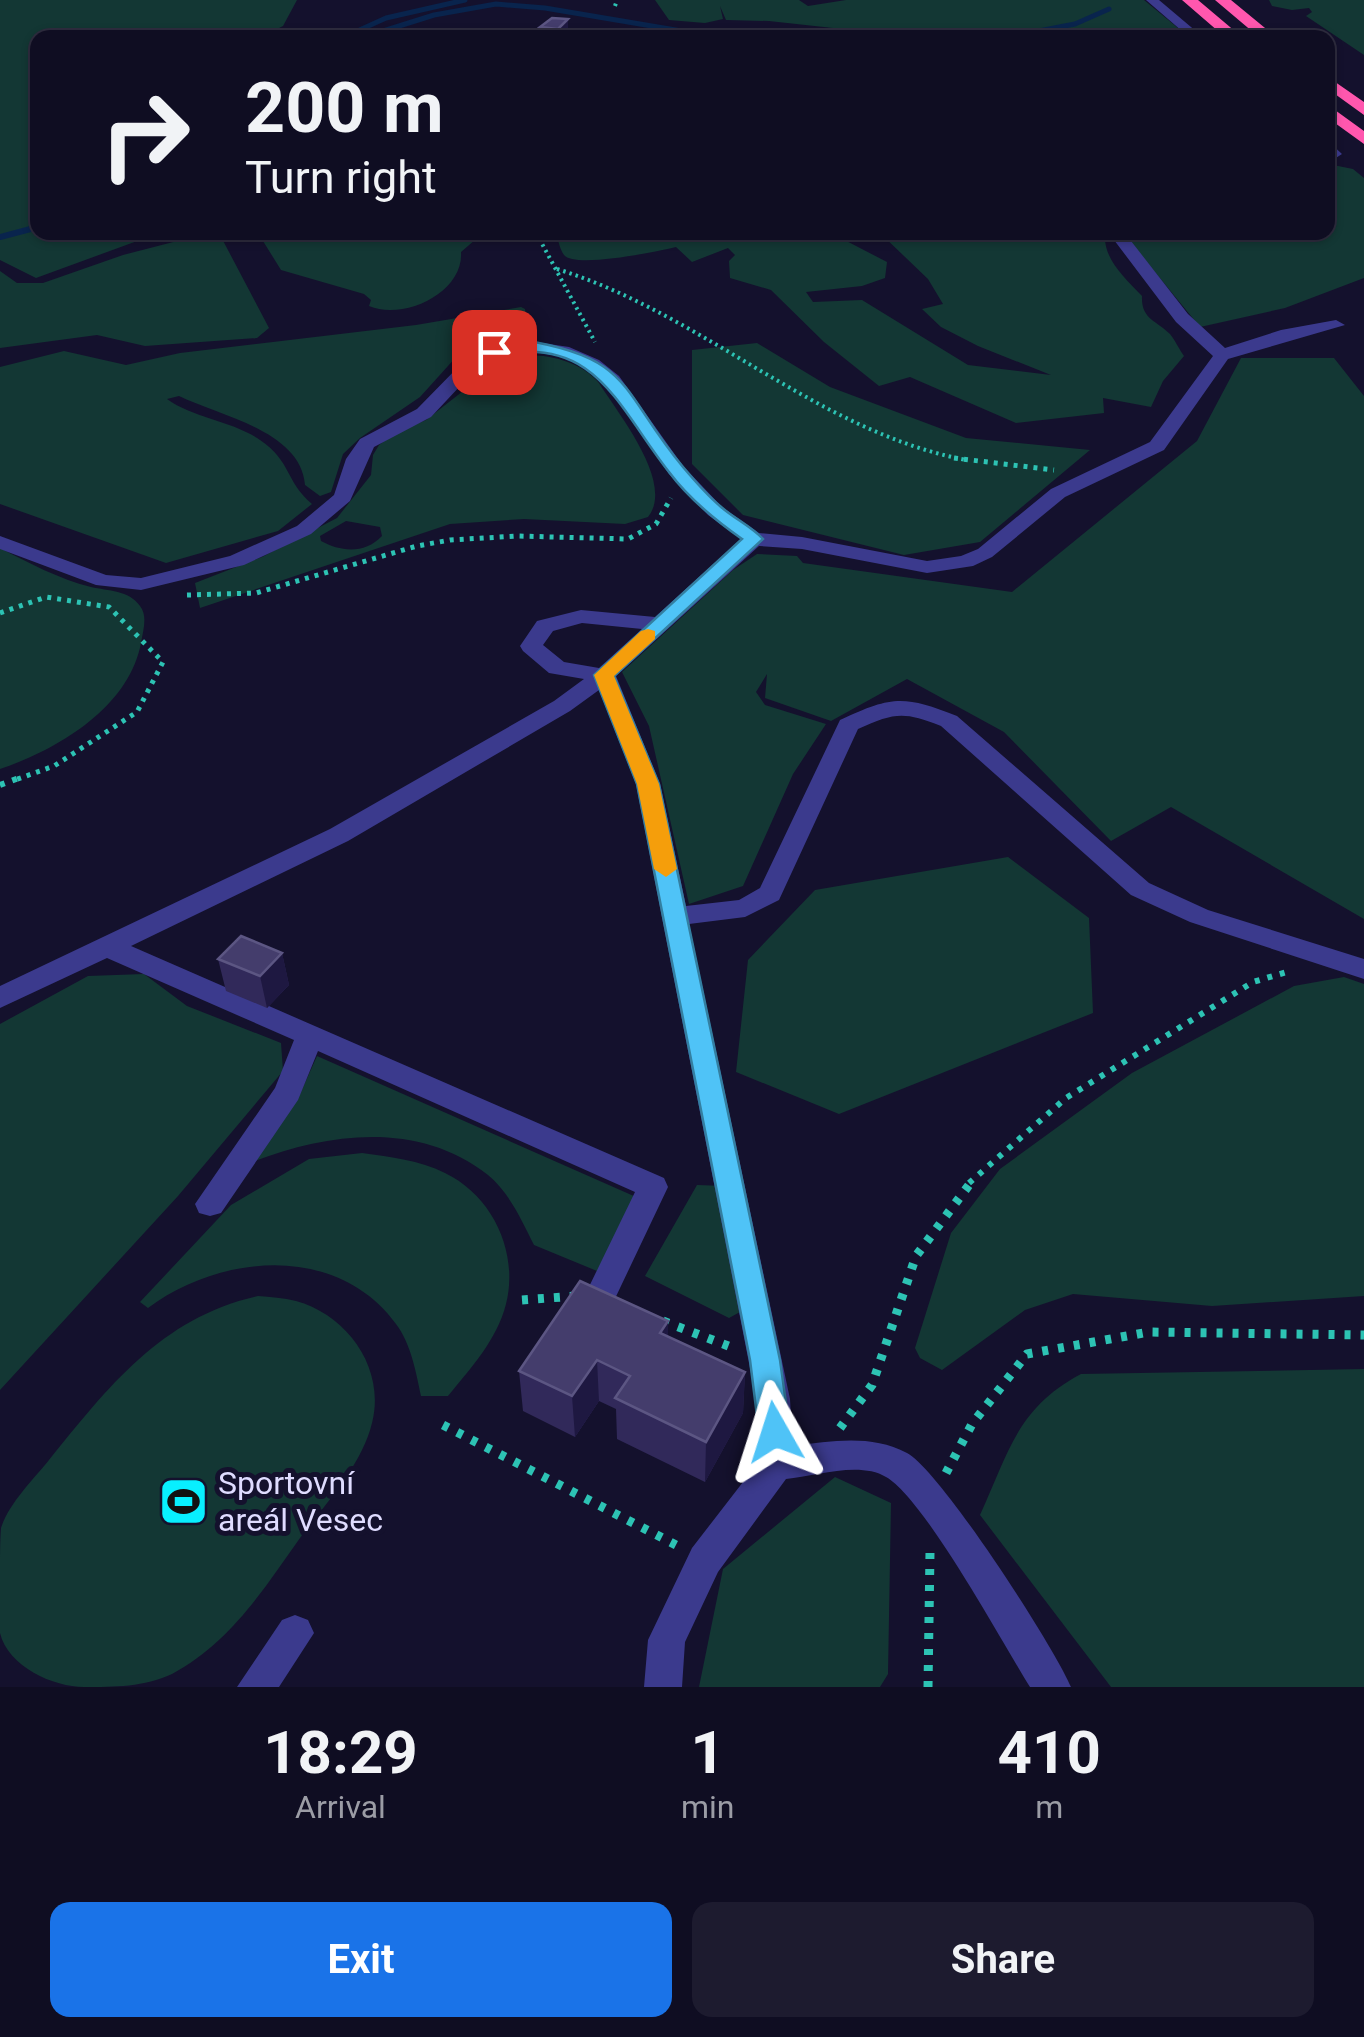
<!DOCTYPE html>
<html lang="en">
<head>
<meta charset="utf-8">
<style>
	body { margin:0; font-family:Roboto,sans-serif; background:#1d1b2f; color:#f1f3f6; height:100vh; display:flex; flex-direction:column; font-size:38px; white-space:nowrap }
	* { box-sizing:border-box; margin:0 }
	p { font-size:32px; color:#9b9ca5 }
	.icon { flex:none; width:55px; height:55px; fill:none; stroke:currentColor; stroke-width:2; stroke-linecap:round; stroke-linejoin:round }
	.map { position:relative; height:1687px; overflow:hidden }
	.sheet { display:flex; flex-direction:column; background:#0f0d22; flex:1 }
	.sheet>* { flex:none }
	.banner { position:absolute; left:30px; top:30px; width:1305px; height:210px; border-radius:20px; box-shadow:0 2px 8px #0004,0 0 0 2px #2f2d40; background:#0f0d22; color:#f1f3f6; overflow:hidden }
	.pin { position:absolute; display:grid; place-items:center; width:85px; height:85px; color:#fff; margin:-42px; border-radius:20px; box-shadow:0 5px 15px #0006 }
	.me { position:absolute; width:110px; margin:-55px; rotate:354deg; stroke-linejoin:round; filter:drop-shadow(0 0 8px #0008) }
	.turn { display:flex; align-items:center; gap:35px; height:210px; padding:0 50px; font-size:45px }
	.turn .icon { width:130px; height:130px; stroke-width:2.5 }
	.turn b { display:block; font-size:70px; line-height:85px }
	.eta { display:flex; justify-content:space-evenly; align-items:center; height:170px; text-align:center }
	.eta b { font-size:60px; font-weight:700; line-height:70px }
	.button { display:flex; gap:20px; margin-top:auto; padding:20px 50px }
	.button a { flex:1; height:115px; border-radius:20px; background:#1a73e8; color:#fff; font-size:40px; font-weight:700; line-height:115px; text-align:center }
	.button a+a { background:#1d1b2f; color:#f1f3f6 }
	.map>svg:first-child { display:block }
</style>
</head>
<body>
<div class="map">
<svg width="1364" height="1687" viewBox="0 0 1364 1687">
	<rect width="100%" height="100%" fill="#14112d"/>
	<!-- green -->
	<path fill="#133734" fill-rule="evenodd" d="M0,0H297L283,26L261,37L38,38V232L159,233L36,278L0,260Z
		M655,0H799L808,6L846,0H1144L1189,37L924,38L769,21L726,20L720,6L723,19L705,23L669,20Z
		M1269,0H1364V55L1306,16L1312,12L1309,8L1292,10L1272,6Z
		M1328,164L1353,169L1364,178V278L1285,308L1200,327L1123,233L1328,232Z
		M192,233H219L269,328L257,338L145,346L97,335L0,348V271L17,283H43L123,255L181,240Z
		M258,233H483L461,252C464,292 404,321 369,306L371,300L364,294L281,270Z
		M556,233H831L887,262L885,278L862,286L806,292L813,302L862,300L968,365L1051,375L978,346L941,327L922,309L943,304L928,279L880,233H1105C1103,259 1124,277 1142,296C1141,319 1156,320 1170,334C1175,340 1179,349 1184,356L1163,381L1151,407L1103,398L1104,413L1016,423L910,377L879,386L824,342L771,290L730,278L729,261L735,255L728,248L692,262L676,247C659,251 575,269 564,255C560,250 558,239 556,233Z
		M521,307L525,309L529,334L489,341L457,356L420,397L360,438L343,454L331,492L320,496L305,485C301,431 220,416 179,396L167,399C193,418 233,421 260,440C292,462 285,481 312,504L278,531L166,563L0,504V367L64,351L126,365L180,353L416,325Z
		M757,343L830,387L966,438L1090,450L980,542L904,555L743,515L692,464V350Z
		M516,356C545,353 579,360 599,383C619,415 675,483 648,517L625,524L524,519L450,524L200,608L195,583L262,557L337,518L371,475L373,455L379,445L395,433L426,420L504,359ZM346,521L380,527L382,536C365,554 341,552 321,541L320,536Z
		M1241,358H1334L1364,396V919L1171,807L1111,841L1004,732L907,679L831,721L765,698L767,674L756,692L765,705L826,724L793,774L743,886L689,904L649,726L622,672L733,570L757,554L797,556L803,563L1012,592L1197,441Z
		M0,548C29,563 59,579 91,587C108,591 129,590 140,606C148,616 143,631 141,643C129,707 59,749 0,769Z
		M1008,857L1089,918L1093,1013L839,1114L736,1072L748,960L815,890Z
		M144,974L187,1006L281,1043L283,1071L178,1196L0,1390V1024L88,976Z
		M1344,977L1364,984V1296L1212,1306L1073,1294L1025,1310L942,1370L920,1358L915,1348L951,1233L1000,1169L1132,1073L1294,986Z
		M317,1056L636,1197L597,1271L534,1245C522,1221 509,1192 488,1175C418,1120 328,1133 252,1162L300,1094Z
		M362,1153C391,1157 419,1160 445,1173C493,1196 519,1253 506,1304C497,1340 470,1369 448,1396H421C416,1372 411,1344 396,1324C337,1243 220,1254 148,1308L140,1302L231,1205L309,1159Z
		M697,1185L725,1186L740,1312L729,1318L645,1276Z
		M258,1296C270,1297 284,1298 296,1301C347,1315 386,1368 372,1423C362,1465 326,1503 300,1538C263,1590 231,1642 172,1674C144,1687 115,1687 84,1687C54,1687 8,1667 0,1633C0,1616 0,1591 0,1573C0,1559 0,1540 1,1528C9,1503 33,1480 49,1460C108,1387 162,1317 258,1296Z
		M1364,1369V1687H1111L980,1515C1009,1452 1017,1408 1081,1374Z
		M835,1477L891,1503L888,1674L880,1687H699L723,1569Z"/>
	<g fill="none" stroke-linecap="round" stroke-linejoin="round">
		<!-- stream-far1 -->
		<path stroke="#09244d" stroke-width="5" d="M342,38L386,18L465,0
			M361,38L434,15L496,4L545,8L723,38
			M894,38H983
			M1002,38L1075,24L1109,9"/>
		<!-- stream -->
		<path stroke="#09244d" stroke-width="6" d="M0,237L38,227"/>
		<!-- path-far3 -->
		<path stroke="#2dc3b4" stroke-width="4" stroke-dasharray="2.5 4" stroke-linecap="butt" d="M615,6L617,0
			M540,232V240L595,342
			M557,269C705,315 816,431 966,460"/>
		<!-- path-far2 -->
		<path stroke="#2dc3b4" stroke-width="5" stroke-dasharray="4 6" stroke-linecap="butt" d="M954,458L1054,470
			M187,595L256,593L417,546L450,540L517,536L628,539L656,524L671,498
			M0,613L46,597L109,607L163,662L137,712L54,766L12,781"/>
		<!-- path-far1 -->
		<path stroke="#2dc3b4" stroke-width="6" stroke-dasharray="5 8" stroke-linecap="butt" d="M0,785L19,778
			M969,1183L1066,1098L1253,982L1290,971"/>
		<!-- path -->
		<path stroke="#2dc3b4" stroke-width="9" stroke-dasharray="6 10" stroke-linecap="butt" d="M522,1300L576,1296
			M663,1321L731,1347
			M443,1425L678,1546
			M840,1428L872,1385L916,1256L972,1181
			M946,1473L972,1424L1027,1354L1149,1332L1364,1335
			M928,1687L930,1552"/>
		<!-- street -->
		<path fill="#3b3a8d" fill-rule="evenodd" d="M1146,0H1159L1204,38H1190Z
			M1328,141L1342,154L1328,163Z
			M1108,232H1124L1188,314L1225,348L1281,330L1336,320L1345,325L1228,359L1164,450L1065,497L992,557L973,566L927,573L802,549L759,546L616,676L660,784L686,906L739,900L760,888L840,720C892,696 903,695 957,716L1149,883L1208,910L1364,959V979L1190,922L1131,895L941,726C903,711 894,713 858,729L779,900L745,917L689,924L790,1399L793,1446C832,1441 871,1434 907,1453C940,1470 1055,1648 1071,1687H1030C1003,1644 924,1498 886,1477C860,1461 815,1476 786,1479L718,1572L685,1642L682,1687H644L648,1640L692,1548L760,1460L756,1399L636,784L599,690L570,711L348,841L131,946L664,1178L668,1187L611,1307L600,1311L589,1307L584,1297L635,1192L318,1051L298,1100L221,1213L210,1216L199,1213L195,1204L275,1088L294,1040L107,958L0,1008V986L330,829L554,701L584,679L549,673L523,651L520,646L537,621L581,610L655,617L741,539L708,515L669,474L607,384L587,368L559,356L522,350L477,368L431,417L374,447L350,501L311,534L244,565L141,590L96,585L0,549V536L106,575L141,578L230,556L297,526L334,495L346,459L360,439L417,409L465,360L488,348L522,340L569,347L599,360L619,376L683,466L722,507L759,533L802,537L927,561L961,556L978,549L1051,489L1150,442L1213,356L1176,322ZM582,623L642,629L599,668L564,662L543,645L553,631Z
			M295,1615L308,1620L314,1633L279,1687H237L282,1620Z"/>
		<!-- highway -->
		<path fill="#ff57ae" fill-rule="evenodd" d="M1182,0H1198L1243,38H1226Z
			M1215,0H1231L1277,38H1260Z
			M1328,77L1364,102V115L1328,89Z
			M1328,105L1364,131V144L1328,118Z"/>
	</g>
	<!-- wall -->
	<path fill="#31295a" d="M540,27H568L558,37L540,35Z
		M282,953L289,985L267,1008L226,991L218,959Z
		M668,1321V1337L745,1372L743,1413L705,1482L617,1439L616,1409L599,1401L575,1437L523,1411L519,1371Z"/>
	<!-- shaded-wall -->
	<path fill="#1e1841" d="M568,19V27L558,37V29Z
		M282,953L289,985L267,1008L260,976Z
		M668,1321V1362L660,1333Z
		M597,1360L599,1401L575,1437L572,1396Z
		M745,1372L743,1413L705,1482L706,1442Z"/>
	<!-- building -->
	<path fill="#443d6c" stroke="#5c5683" stroke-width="2.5" d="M552,18L568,19L558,29L540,27Z
		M241,936L282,953L260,976L218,959Z
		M580,1281L668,1321L660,1333L745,1372L706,1442L615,1398L630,1376L597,1360L572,1396L519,1371Z"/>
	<!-- route -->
	<path fill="#4fc3f7" stroke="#337fa1" stroke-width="2.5" d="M522,340C633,357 620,391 683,467C694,480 707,495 720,506C733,518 751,526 763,539L614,676L659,784L780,1360L790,1432L786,1441L775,1446L764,1441L759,1432L750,1360L637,784L594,675L742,539C715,520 689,499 669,472C617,406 595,333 494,356L486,352Z"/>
	<!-- slow -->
	<path fill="#f59e0b" d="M648,629L655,631V639L614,676L659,784L677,869L666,877L654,869L637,784L594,675L641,631Z"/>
	<!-- icons -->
	<defs>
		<symbol id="stadium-square" viewBox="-11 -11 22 22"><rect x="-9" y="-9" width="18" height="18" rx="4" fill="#08efff" stroke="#14112d"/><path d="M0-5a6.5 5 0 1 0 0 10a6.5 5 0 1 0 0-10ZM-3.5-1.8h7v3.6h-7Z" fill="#111"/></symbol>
	</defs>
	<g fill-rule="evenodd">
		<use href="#stadium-square" x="156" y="1474" width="55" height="55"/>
	</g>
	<g text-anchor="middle" stroke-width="10" stroke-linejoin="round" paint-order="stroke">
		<!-- near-poi labels -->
		<g font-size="32" fill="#dfdcff" stroke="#14112d" text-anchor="start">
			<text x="218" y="1494">Sportovní<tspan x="218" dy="37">areál Vesec</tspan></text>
		</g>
	</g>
</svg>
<div class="pin" style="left:494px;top:352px;background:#d93025"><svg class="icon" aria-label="arrive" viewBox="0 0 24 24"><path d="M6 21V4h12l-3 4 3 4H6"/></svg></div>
<svg class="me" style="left:775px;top:1432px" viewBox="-20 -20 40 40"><path d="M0-17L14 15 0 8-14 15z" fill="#4fc3f7" stroke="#fff" stroke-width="4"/></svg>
<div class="banner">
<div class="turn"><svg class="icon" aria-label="right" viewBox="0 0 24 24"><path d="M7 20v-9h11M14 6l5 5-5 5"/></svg><div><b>200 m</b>Turn right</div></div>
</div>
</div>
<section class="sheet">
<div class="eta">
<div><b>18:29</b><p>Arrival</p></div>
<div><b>1</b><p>min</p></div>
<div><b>410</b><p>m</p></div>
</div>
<div class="button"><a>Exit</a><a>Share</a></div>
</section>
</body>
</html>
